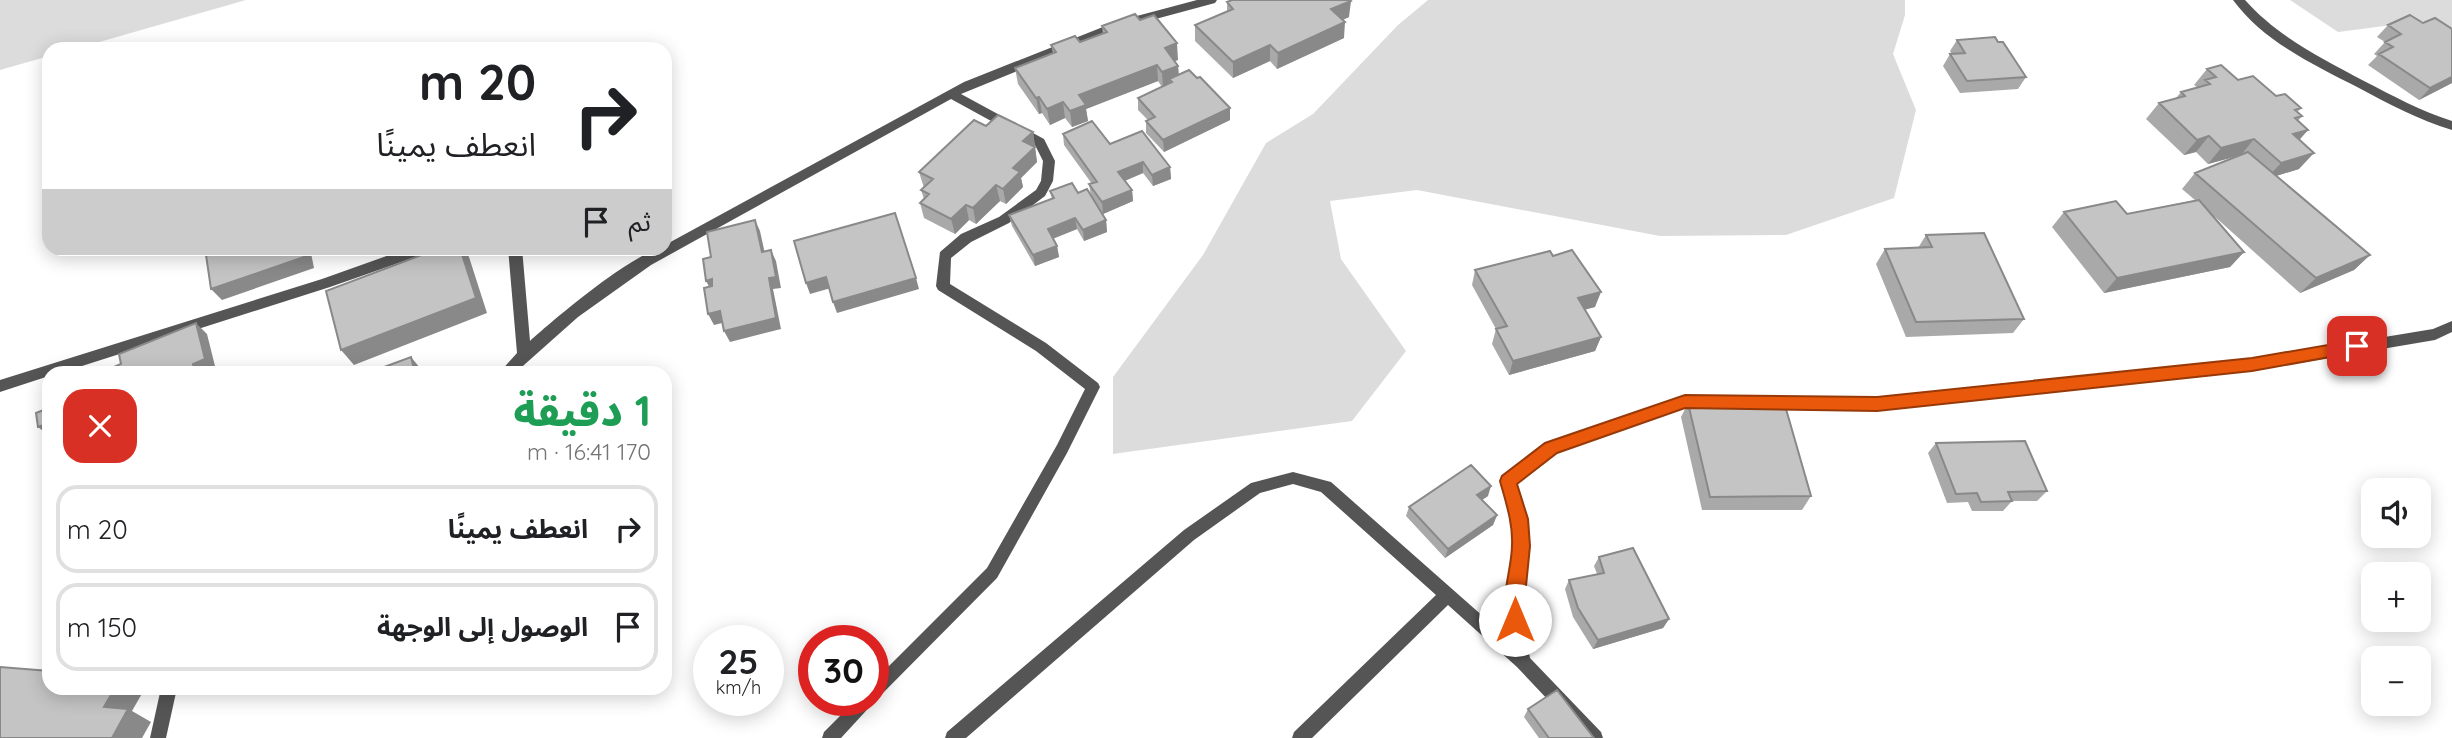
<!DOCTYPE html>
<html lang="ar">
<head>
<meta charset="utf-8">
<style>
	body { margin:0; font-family:Quicksand,"Noto Sans Arabic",sans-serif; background:#f2f2f2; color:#202124; direction:rtl; height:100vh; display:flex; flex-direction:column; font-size:26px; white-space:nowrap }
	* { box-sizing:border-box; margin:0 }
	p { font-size:23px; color:#757577 }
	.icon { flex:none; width:38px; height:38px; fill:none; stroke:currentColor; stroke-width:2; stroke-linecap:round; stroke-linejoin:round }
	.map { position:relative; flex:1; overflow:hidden; direction:ltr }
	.side { position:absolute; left:42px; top:366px; width:630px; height:329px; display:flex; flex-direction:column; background:#fff; border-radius:21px; box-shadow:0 4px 18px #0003; direction:rtl }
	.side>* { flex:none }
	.top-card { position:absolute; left:42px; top:42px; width:630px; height:214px; border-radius:21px; box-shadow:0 4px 18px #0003; direction:rtl; background:#fff; color:#202124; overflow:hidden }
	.controls { position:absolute; left:2361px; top:478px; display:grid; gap:14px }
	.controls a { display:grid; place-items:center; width:70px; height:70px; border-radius:14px; background:#fff; box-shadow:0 4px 18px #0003; font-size:35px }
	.speed { position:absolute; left:693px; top:625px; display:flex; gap:14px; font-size:35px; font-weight:700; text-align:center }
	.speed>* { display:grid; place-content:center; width:91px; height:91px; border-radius:50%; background:#fff; box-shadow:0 4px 18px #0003; line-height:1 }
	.speed small { font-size:18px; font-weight:400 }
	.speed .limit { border:10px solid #d22; background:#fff; color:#111 }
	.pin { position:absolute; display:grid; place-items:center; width:60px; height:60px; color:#fff; margin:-30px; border-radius:14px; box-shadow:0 4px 10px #0006 }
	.me { position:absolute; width:77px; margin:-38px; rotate:0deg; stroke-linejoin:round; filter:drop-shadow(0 0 5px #0008) }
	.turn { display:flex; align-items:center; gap:24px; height:147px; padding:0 21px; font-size:32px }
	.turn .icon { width:91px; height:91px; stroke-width:2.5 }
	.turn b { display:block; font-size:49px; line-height:60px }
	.then { display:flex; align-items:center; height:66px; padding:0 21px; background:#0003; gap:14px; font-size:26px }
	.round { display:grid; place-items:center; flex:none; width:74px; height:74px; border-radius:21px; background:#f2f2f2 }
	.head { display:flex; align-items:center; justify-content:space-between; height:119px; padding:0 21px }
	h1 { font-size:42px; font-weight:800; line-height:52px; color:#1e9e55 }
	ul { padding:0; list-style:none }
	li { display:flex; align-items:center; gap:21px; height:88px; margin:0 14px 10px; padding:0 7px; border:4px solid #e0e0e0; border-radius:21px }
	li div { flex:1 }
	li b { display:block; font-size:26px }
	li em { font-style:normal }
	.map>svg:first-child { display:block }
</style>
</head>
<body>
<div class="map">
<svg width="2452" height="738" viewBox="0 0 2452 738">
	<rect width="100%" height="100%" fill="#fff"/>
	<!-- green -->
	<path fill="#dcdcdc" d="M0,0H246L75,49H49V56L0,70Z
		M1428,0H1905V15L1893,54L1916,110L1894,198L1786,235L1660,236L1417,190L1330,201L1341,259L1406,351L1352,421L1113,454V377L1203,255L1266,143L1313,114L1398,25Z
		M2290,0H2452V37L2423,21L2338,32Z"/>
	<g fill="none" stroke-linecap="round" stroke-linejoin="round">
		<!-- minor -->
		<path fill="#555" fill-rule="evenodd" d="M1197,0H1217L1215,3L1126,27L961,94L1044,139L1055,161L1053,181L1045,196L1009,223L971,242L951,258L950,284L1046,343L1098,383L1100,387L1067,453L997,578L875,701L841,738H822L824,732L856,700H873V682L987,568L1057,445L1085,389L1036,351L938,290L936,286L940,252L961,234L999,217L1036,190L1041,181L1043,161L1035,145L951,99L651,265L578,317L515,373H499L517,353L508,248H522L530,341C552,321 638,248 665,248V245L964,82L1118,21Z
			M2233,0H2245C2278,37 2321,58 2364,81C2393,96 2421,111 2452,121V130C2419,120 2389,104 2359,88C2314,65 2264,42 2233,0Z
			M409,248H431L430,252L330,287L60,373H49V376L0,392V380L322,279Z
			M2452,321V332L2435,340L2252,371L1877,410L1685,407L1556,452L1516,483L1527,518L1529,546L1522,594L1523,620L1530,658L1601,732L1603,738H1584L1517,667L1448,605L1312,738H1292L1294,732L1436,595L1321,492L1293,484L1260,493L1194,540L966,738H945L947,732L1184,530L1251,483L1293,472L1331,482L1511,641L1507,620L1506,594L1513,546L1511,518L1501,481L1503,476L1546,444L1685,395L1877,398L2252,359L2433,329Z
			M161,688H177L166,738H150Z"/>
	</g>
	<!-- wall -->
	<path fill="#a9a9a9" d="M1227,2L1349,17L1343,20L1344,38L1277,69L1270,61L1233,78L1195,41V25L1227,11Z
		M1140,20L1178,60L1174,61L1178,66L1179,75L1230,120L1164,152L1146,133V121L1148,120L1138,110V98L1162,87L1158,81L1086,109L1088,121L1072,127L1065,118L1050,125L1042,113L1039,114L1018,84L1015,68L1053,53L1051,45L1080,42L1103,34L1102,26Z
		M2423,23L2452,29V83L2419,100L2368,65L2377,56L2374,54L2385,42L2377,37L2388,25Z
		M1957,40L2026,77L2018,89L1960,93L1943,66L1950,54H1952L1950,51Z
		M2207,69L2276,96L2301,108L2297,112L2302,116L2298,121L2308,130L2299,140V169L2276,176L2370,255L2354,270L2300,293L2214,216L2244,252L2230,267L2104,293L2052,227L2064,212L2127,214L2195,200L2182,189L2195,173L2241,155L2208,164L2196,152L2184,155L2146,119L2159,103L2176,98L2181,92L2197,87L2194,85Z
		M986,126L1033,132L1037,162L1021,178L1023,187L1006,204L1000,201L976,224L969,220L955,234L924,218L920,203L924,199L921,190L924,188L919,172Z
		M1063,134L1110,144L1170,167L1171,179L1153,186L1143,173L1125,181L1132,190L1133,201L1103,214L1091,196L1089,184H1092L1064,145Z
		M1050,191L1078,193L1106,220L1107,232L1084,241L1077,229L1053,239L1057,246L1059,257L1035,266L1012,226L1009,215L1052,199Z
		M1926,235L2024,319L2013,333L1906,337L1876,264L1885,249L1918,248Z
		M1553,256L1595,307L1585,309L1601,337L1595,351L1509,375L1492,344L1496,329L1472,285L1475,270Z
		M1688,403L1811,496L1802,510H1702L1681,417Z
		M1936,443L2047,491L2037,501H2012L2003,511H1972L1968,502L1947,503L1928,453Z
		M1488,496L1482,500L1497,515L1493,525L1445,558L1406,516L1409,507Z
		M1599,557L1669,619L1663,628L1593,649L1573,617L1565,589L1569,580L1597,574L1594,566Z
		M1528,709L1594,738H1539L1524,717Z"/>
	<!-- shaded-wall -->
	<path fill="#898989" d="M1351,1L1349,17L1330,25L1331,9Z
		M1345,22L1344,38L1277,69L1278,53Z
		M1177,43L1178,60L1165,64V48Z
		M1270,45V61L1233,78V62Z
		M1157,65L1158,81L1086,109L1088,121L1072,127L1070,111L1079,95Z
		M1178,66L1179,82H1172L1169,79L1170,85L1163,88L1162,72Z
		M2452,77V83L2419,100L2430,88Z
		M1039,97L1042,113L1039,114L1036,98Z
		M1063,102L1065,118L1050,125L1047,109Z
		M1230,108V120L1164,152L1163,140Z
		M2308,130L2294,146L2293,134Z
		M1033,132L1037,162L1021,178L1023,187L1006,204L1003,189L1023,141Z
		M2209,136L2196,152L2184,155L2197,140Z
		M2254,139L2241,155L2208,164L2221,148Z
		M2314,153L2299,169L2266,179L2281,163Z
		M1143,162V173L1119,183L1118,172Z
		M1170,167L1171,179L1153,186L1152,175Z
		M996,185L1000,201L976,224L973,208Z
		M1132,190L1133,201L1103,214L1102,202Z
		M966,205L969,220L955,234L951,219Z
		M1075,218L1077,229L1049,240L1048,229Z
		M755,220L760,231L767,263L762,252Z
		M1106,220L1107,232L1084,241L1083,230Z
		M1057,246L1059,257L1035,266L1033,255Z
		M303,248H310L314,268L222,300L211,289Z
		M460,248H463L469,257L487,313L354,365L341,350Z
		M771,250L776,261L781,288L773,289L781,329L730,342L724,331L769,278Z
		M2244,252L2230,267L2104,293L2117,278Z
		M2370,255L2354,270L2300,293L2316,278Z
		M826,277L831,288L810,294L806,283Z
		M916,278L919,289L837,313L833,302Z
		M712,279L717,290L712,292L706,281Z
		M1601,292L1595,307L1573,313L1578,298Z
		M720,311L726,322L714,325L708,314Z
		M196,323L207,334L216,370L209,373H195L193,364Z
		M1601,337L1595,351L1509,375L1513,361Z
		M411,357L420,368L421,373H415Z
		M49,423V436L38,427Z
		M1491,486L1488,496L1474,505L1477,495Z
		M1497,515L1493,525L1445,558L1448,549Z
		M1669,619L1663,628L1593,649L1598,640Z
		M115,688H141L144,690L132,711L151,722L142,738H112L104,707Z"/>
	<!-- building -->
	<path fill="#c4c4c4" stroke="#898989" stroke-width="2" d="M1232,0H1350L1351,1L1331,9L1345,22L1278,53L1270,45L1233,62L1195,25L1233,9L1227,2Z
		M1135,14L1140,20L1154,15L1177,43L1165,48L1178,66L1162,72L1157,65L1079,95L1086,105L1070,111L1063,102L1047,109L1039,97L1036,98L1015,68L1056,52L1051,45L1075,36L1080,42L1107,32L1102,26Z
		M2410,15L2423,23L2435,18L2452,29V77L2430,88L2379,54L2393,47L2385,42L2401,34L2388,25Z
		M1995,37L1998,42H2003L2026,77L1967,81L1950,54L1965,53L1957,40Z
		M2221,65L2238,80L2253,76L2276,96L2285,94L2301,108L2295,110L2302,116L2295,118L2308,130L2293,134L2314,153L2281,163L2254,139L2221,148L2209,136L2197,140L2159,103L2185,96L2181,92L2210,84L2205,80L2216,77L2207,69Z
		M1189,70L1197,78L1200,77L1230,108L1163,140L1146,121L1155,117L1138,98L1172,82L1169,79Z
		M998,115L1033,132L1023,141L1035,147L1013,168L1020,172L1003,189L996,185L973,208L966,205L951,219L920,203L929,194L921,190L933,179L919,172L974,120L986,126Z
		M1092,121L1110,144L1142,131L1170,167L1152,175L1143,162L1118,172L1132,190L1102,202L1089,184L1097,182L1063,134Z
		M2248,152L2370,255L2316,278L2195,173Z
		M1072,183L1078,193L1087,189L1106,220L1083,230L1075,218L1048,229L1057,246L1033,255L1009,215L1054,198L1050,191Z
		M2199,200L2244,252L2117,278L2064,212L2116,201L2127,214Z
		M895,213L916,278L833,302L826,277L806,283L794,241Z
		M755,220L762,252L771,250L776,277L769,278L776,318L724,331L720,311L708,314L704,288L712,286V279L706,281L703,259L711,257L707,232Z
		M1984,233L2024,319L1916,322L1885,249L1932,247L1926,235Z
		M205,248H303L304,257L211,289Z
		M440,248H460L476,298L341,350L326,291Z
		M1572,250L1601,292L1578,298L1601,337L1513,361L1496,329L1507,326L1475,270L1550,251L1553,256Z
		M196,323L205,359L193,364L195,373H100L121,364L119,354Z
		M411,357L415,373H368Z
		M1784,402L1811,496L1710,497L1688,403Z
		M49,408V423L38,427L36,413Z
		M2025,441L2047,491L2008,492L2012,501L1981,502L1977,493L1956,494L1936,443Z
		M1471,465L1491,486L1477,495L1497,515L1448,549L1409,507Z
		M1633,548L1669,619L1598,640L1578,608L1569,580L1604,573L1599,557Z
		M0,667L49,671V688H115L104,707L128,709L112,738H0Z
		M1557,690L1594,738H1549L1528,709Z"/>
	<!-- route -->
	<path fill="#ea580c" stroke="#983908" stroke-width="2" d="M2357,340L2365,346L2363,351L2252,371L1877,411L1685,408L1557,453L1517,484L1528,519L1530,546L1522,626L1515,628L1509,626C1498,601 1512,571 1512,545C1513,523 1506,503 1500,481L1502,476L1545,443L1685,395L1877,397L2252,358Z"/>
</svg>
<div class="controls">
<a><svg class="icon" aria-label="sound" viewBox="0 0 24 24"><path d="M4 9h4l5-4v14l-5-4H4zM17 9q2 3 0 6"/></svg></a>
<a>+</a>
<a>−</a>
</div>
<div class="speed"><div>25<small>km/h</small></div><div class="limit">30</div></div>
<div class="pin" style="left:2357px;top:346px;background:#d93025"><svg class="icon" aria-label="arrive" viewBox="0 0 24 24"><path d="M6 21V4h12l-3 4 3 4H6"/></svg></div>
<svg class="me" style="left:1515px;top:620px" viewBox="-20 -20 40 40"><circle r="19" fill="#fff"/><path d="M0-13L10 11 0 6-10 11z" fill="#ea580c"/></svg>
<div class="top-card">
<div class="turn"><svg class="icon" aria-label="right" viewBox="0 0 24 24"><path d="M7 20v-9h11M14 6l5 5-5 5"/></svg><div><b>20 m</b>انعطف يمينًا</div></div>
<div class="then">ثم<svg class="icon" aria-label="arrive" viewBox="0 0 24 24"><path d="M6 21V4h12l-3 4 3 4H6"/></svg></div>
</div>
<section class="side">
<div class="head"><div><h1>1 دقيقة</h1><p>170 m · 16:41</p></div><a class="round" style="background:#d93025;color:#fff"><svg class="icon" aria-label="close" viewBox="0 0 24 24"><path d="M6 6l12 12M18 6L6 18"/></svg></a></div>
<ul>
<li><svg class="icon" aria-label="right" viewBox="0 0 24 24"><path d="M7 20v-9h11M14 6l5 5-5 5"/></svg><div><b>انعطف يمينًا</b></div><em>20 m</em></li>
<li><svg class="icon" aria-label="arrive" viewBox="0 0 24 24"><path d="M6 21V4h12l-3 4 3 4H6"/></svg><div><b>الوصول إلى الوجهة</b></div><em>150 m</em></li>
</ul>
</section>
</div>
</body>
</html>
